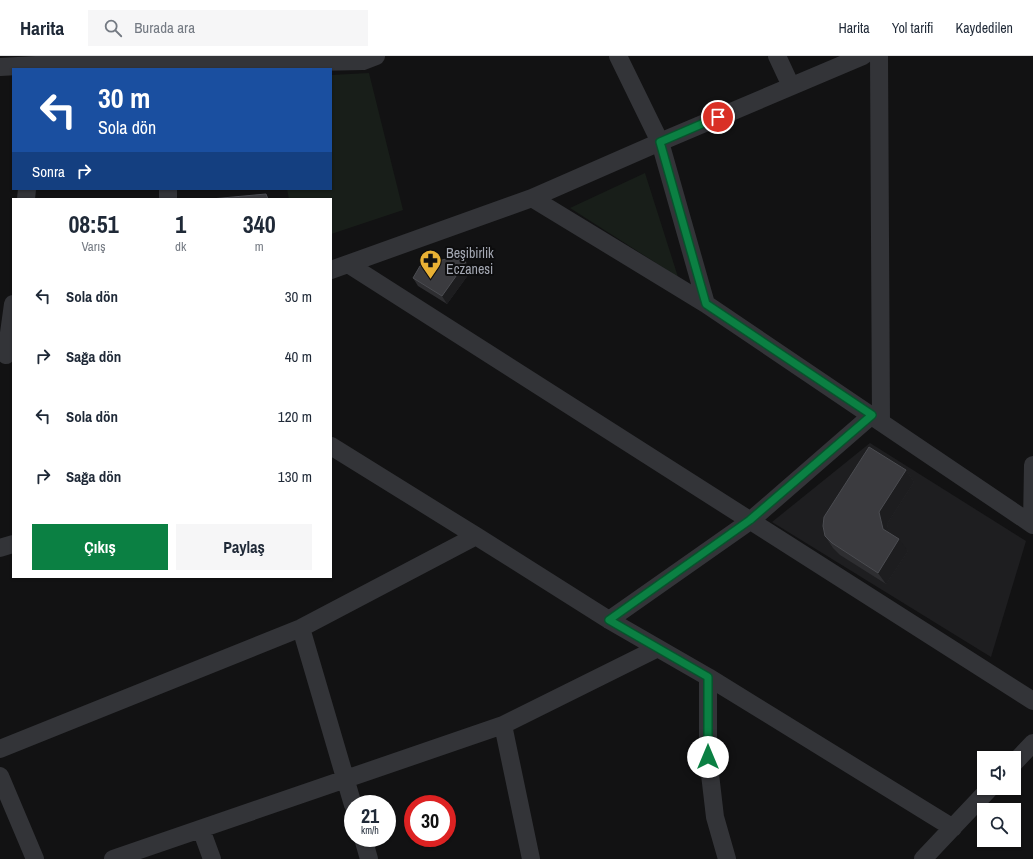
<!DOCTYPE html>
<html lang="tr">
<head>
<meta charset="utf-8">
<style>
	body { margin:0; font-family:"Archivo Narrow",sans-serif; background:#f6f6f7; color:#1f2937; height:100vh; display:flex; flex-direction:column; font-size:15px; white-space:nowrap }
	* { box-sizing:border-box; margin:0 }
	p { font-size:13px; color:#747a83 }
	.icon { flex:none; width:22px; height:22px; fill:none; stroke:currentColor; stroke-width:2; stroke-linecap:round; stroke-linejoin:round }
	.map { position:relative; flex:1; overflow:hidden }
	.drawer { position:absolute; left:12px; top:142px; width:320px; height:380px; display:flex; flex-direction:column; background:#fff; border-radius:0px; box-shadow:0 1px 3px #0004 }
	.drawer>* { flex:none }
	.top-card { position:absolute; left:12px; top:12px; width:320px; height:122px; border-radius:0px; box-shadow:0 1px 3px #0004; background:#1a4fa0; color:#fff; overflow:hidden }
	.buttons { position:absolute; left:977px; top:695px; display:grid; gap:8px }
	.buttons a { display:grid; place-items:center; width:44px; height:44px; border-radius:0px; background:#fff; box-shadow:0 1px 3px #0004; font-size:20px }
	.speed { position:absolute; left:344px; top:739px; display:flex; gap:8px; font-size:20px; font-weight:700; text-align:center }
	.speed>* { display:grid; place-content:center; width:52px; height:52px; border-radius:50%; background:#fff; box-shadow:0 1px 3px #0004; line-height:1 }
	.speed small { font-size:10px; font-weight:400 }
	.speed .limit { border:6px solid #d22; background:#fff; color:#111 }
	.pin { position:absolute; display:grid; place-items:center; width:34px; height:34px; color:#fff; margin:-17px; border:2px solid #fff; border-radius:50%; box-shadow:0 1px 4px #0007 }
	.me { position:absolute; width:44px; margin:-22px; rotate:0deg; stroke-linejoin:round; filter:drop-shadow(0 0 3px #0008) }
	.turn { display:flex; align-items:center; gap:14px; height:84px; padding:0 20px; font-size:18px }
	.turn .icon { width:52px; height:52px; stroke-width:2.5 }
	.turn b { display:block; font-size:28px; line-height:34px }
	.then { display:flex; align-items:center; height:38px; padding:0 20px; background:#0003; gap:8px; font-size:15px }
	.eta { display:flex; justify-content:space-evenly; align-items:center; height:68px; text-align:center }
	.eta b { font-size:24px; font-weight:800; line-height:28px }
	.button { display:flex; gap:8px; margin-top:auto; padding:8px 20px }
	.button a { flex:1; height:46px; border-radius:0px; background:#0b8043; color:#fff; font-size:16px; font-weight:800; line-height:46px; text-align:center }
	.button a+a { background:#f6f6f7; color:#1f2937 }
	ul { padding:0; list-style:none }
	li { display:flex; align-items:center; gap:12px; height:60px; padding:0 20px }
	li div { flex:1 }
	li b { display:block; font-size:15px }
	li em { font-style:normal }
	header { display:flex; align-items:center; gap:24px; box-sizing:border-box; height:56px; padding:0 20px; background:#fff; border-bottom:1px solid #e0e1e3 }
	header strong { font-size:19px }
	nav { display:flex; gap:22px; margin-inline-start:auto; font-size:14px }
	.search { width:280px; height:36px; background:#f6f6f7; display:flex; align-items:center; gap:10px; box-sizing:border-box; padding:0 14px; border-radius:0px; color:#747a83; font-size:15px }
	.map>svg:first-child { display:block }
</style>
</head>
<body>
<header>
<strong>Harita</strong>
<div class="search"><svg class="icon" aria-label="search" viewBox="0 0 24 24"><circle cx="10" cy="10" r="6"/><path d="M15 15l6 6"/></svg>Burada ara</div>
<nav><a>Harita</a><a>Yol tarifi</a><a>Kaydedilen</a></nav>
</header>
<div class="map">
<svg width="1033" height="803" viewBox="0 0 1033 803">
	<rect width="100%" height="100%" fill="#121213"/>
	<!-- built -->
	<path fill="#1e1e20" d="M870,387L1026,485L991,601L772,466Z"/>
	<!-- green -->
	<path fill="#181e19" d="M369,17L403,154L331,178V143H289L287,133H331V19Z
		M645,117L678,221L570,152Z"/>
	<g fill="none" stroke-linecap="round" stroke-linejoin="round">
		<!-- minor -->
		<path stroke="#333438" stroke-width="18" d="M618,0L660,86L706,248
			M777,0L791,30
			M879,0L881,365
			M0,11L36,9H173L363,5L376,0
			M532,142L706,248L1033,469
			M26,143L27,133
			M168,143V133
			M348,208L1033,645
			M331,214L532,142L660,86L863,0
			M6,299L13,248
			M331,390L476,480L609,564L708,621L953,772
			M1032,468L1033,409
			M0,492L13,488
			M609,564L750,465L872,359
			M301,572L353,749
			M708,621V701L715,761L727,803
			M503,669L531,803
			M0,693L301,572L476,480
			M1014,707L1033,687
			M0,720L35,803
			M201,773L212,803
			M363,782L369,803
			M113,803L503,669L658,592
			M923,803L990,732"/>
	</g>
	<!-- wall -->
	<path fill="#2e2e31" d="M471,215L447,248L418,230L413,222Z
		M906,414L914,426L887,468L889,477L908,495L886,528L840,499L833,492L825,480Z"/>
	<!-- shaded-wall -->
	<path fill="#1d1d1f" d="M466,206L471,215L447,248L442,240Z
		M906,414L914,426L887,468L891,485L883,473L879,456Z
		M899,483L908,495L886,528L878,517Z"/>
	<!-- building -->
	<path fill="#3b3b3f" stroke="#4b4c51" d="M266,138L268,143H211Z
		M457,200L466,206L442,240L413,222L420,210Z
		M869,391L906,414L879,456L883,473L899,483L878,517L832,487L825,480L823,470L824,461Z"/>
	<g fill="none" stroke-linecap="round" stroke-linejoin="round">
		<defs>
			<path id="route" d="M708,701V621L609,564L750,464L872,359L706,248L660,86L718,61"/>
		</defs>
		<!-- route casing -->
		<use href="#route" stroke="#07532c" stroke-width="10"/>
		<!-- route -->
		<use href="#route" stroke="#0b8043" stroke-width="7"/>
	</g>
	<!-- icons -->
	<defs>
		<symbol id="pharmacy-pin" viewBox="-11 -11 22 30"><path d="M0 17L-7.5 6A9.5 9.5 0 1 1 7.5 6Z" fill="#e9b134" stroke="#0d0d0e"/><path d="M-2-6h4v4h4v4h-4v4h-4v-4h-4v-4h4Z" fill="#111"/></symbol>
	</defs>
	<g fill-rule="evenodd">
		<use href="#pharmacy-pin" x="418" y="192" width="25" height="34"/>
	</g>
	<g text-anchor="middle" stroke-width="4" stroke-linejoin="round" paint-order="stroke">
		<!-- poi labels -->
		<g font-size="14" fill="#a4a8b3" stroke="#0d0d0e" text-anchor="start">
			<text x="446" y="202">Beşibirlik<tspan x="446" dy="16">Eczanesi</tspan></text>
		</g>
	</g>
</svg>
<div class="buttons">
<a><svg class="icon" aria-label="sound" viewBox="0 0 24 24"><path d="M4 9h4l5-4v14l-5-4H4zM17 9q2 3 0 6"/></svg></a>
<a><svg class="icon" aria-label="search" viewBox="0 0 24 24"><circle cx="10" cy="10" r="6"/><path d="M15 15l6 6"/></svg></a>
</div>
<div class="speed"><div>21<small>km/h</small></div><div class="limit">30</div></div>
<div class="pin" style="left:718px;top:61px;background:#d93025"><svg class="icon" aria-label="arrive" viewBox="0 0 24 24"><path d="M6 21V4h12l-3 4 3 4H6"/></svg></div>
<svg class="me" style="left:708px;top:701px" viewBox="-20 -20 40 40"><circle r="19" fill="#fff"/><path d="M0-13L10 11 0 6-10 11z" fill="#0b8043"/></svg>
<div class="top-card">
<div class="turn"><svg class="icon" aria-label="left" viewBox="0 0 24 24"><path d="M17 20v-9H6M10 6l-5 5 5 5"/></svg><div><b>30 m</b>Sola dön</div></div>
<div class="then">Sonra<svg class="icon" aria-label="right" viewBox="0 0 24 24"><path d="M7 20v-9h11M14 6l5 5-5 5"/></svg></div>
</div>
<section class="drawer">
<div class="eta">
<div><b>08:51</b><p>Varış</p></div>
<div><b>1</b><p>dk</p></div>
<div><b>340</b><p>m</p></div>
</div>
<ul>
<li><svg class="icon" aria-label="left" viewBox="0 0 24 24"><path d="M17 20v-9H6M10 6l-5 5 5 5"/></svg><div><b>Sola dön</b></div><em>30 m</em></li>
<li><svg class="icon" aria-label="right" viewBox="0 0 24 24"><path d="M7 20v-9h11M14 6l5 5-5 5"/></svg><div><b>Sağa dön</b></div><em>40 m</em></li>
<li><svg class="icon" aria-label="left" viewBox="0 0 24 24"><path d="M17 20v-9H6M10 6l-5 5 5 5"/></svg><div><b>Sola dön</b></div><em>120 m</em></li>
<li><svg class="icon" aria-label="right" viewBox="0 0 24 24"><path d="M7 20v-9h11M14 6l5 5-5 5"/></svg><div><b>Sağa dön</b></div><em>130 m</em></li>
</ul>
<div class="button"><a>Çıkış</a><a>Paylaş</a></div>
</section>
</div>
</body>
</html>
